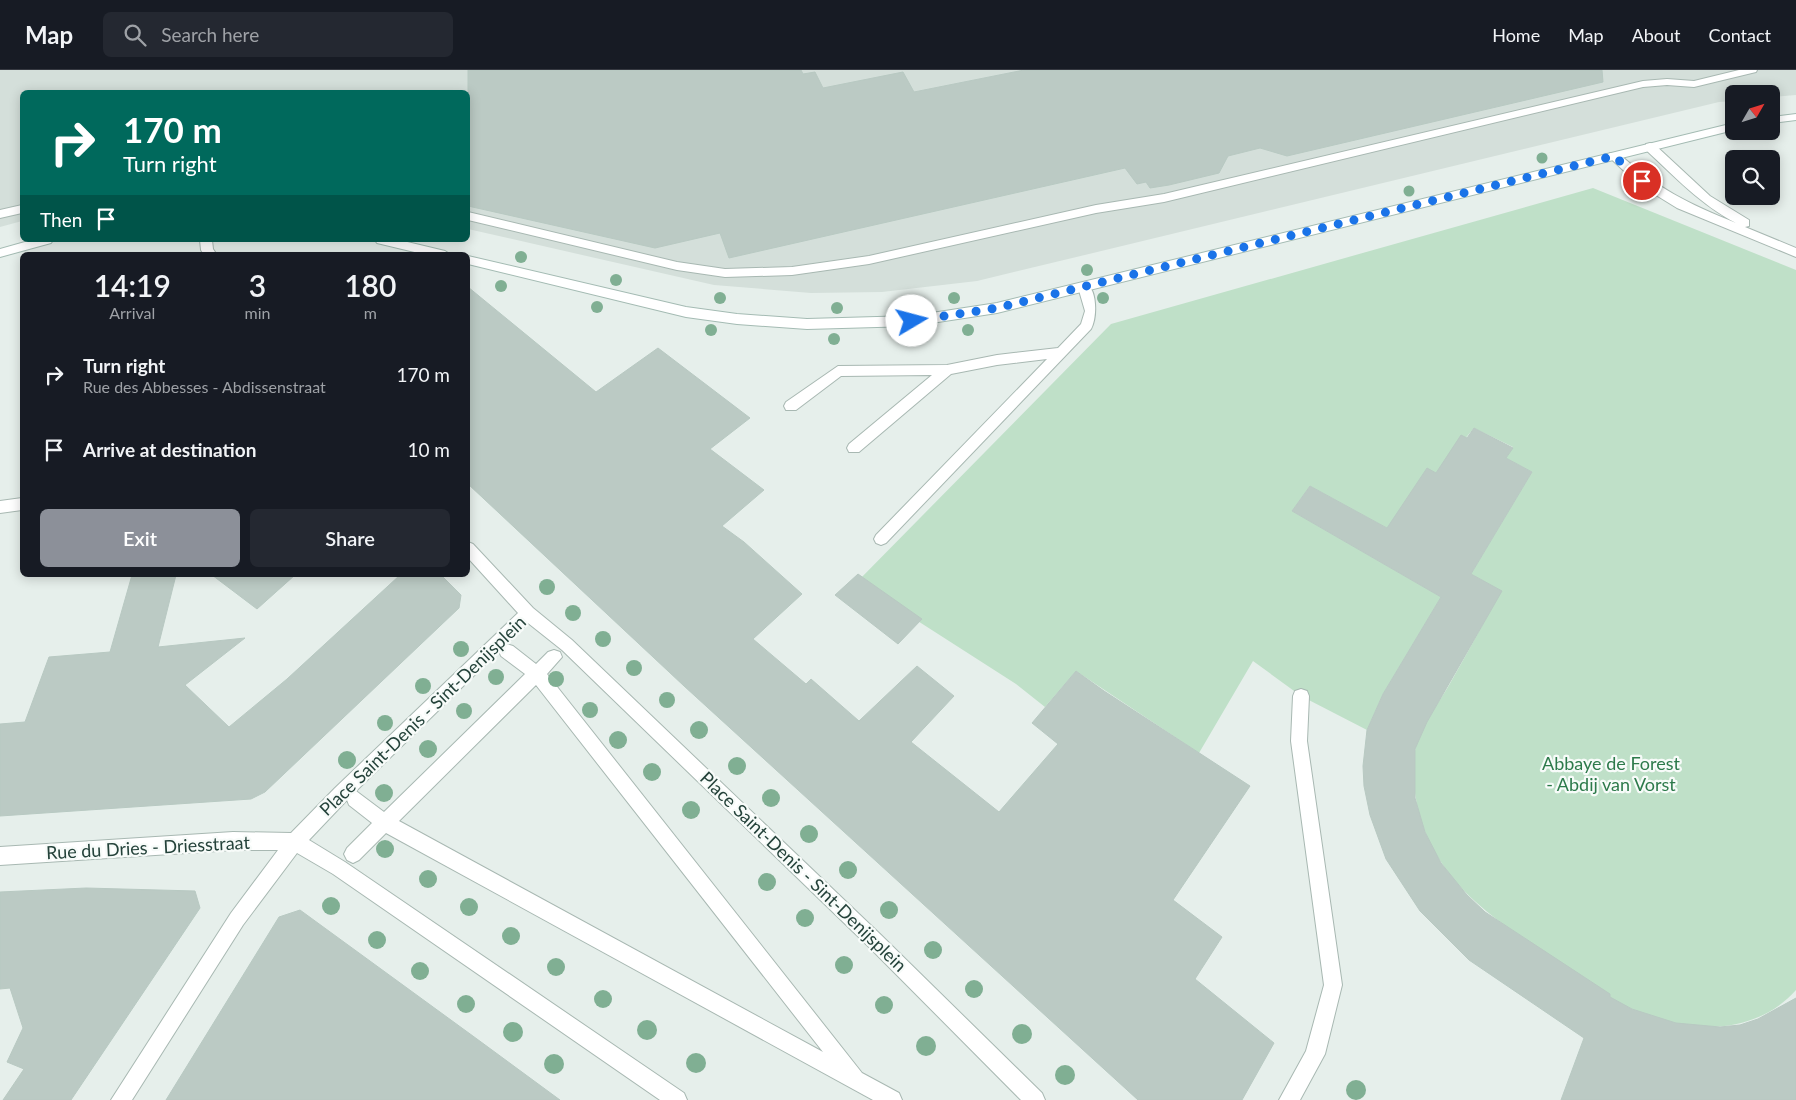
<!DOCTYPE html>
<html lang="en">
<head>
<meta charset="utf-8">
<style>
	body { margin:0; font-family:Lato,sans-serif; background:#242831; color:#f1f3f6; height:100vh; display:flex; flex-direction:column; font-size:19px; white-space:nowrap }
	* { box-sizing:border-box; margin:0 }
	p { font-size:16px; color:#9ea1a6 }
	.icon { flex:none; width:28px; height:28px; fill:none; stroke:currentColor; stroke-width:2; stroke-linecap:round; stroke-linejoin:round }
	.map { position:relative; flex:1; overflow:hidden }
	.panel { position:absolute; left:20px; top:182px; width:450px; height:325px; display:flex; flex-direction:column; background:#171b24; border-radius:8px; box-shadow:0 2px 12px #0003 }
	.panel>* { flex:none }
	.guide { position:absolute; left:20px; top:20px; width:450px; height:152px; border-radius:8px; box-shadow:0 2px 12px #0003; background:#00695c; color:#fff; overflow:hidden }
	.needle { width:32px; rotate:51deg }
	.fabs { position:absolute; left:1725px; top:15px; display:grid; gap:10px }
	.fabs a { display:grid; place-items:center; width:55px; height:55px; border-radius:8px; background:#171b24; box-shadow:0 2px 12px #0003; font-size:25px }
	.pin { position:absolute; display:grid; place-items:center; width:42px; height:42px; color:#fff; margin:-21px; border:2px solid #fff; border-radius:50%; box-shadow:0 1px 5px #0007 }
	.me { position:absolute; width:55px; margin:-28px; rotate:82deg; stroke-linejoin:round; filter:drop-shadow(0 0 4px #0008) }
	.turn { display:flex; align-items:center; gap:18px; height:105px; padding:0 20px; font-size:22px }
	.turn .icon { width:65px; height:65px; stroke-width:2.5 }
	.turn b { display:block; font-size:35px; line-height:42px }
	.then { display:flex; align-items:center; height:48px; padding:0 20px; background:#0003; gap:10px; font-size:19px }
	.eta { display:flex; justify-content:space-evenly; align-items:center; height:85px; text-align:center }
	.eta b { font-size:30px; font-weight:600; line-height:35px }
	.primary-button { display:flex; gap:10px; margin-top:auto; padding:10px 20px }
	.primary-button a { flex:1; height:58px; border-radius:8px; background:#8c9099; color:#fff; font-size:20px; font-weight:600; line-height:58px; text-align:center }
	.primary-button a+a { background:#242831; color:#f1f3f6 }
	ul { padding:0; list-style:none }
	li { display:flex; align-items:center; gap:15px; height:75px; padding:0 20px }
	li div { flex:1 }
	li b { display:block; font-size:19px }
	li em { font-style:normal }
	header { display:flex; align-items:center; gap:30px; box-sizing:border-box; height:70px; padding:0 25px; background:#171b24; border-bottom:1px solid #363941 }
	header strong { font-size:24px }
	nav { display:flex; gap:28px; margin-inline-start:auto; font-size:18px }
	.search { width:350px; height:45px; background:#242831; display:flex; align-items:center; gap:12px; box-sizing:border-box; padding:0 18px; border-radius:8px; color:#9ea1a6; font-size:19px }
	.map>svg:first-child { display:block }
</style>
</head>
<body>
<header>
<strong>Map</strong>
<div class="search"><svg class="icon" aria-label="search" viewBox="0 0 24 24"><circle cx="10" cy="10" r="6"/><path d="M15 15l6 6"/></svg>Search here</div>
<nav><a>Home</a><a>Map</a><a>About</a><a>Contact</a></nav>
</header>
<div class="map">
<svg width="1796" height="1030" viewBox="0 0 1796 1030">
	<rect width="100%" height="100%" fill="#e6efeb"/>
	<!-- built -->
	<path fill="#d4dfda" d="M0,0H1796V25L1771,27V24H1734V31L1719,32L977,211L882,222L811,223L714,215L468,159V22H22V151L0,157Z"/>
	<!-- green -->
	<path fill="#bfe0c8" d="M1593,118L1796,200V920C1754,967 1686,964 1632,939C1601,925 1574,903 1546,884C1507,857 1468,833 1441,792C1419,759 1410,720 1415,681C1417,662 1438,634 1448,617C1466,585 1484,553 1501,521L1471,504L1532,402L1506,388L1513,377L1474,358L1436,403L1427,399L1398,464L1310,416L1292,441L1441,527L1383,624L1367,660L1301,626L1253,591L1199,683L1076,601L1045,637L1016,614L857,512L1111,254Z"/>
	<!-- building -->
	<path fill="#bbcac4" stroke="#b8c9c2" d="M468,0H801L803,4L815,2L823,18L903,2L914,22L1024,0H1602L1603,12L1287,86L1260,78L1228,86L1219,103L1169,115L1150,118L1146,112L1137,114L1125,98L729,188L720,163L655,178L468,136Z
		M468,217L596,322L658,278L750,348L710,379L764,420L722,456L744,472L802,524L753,569L806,614L811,609L859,651L917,596L954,626L911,672L999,742L1058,674L1032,653L1076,601L1104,621L1250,716L1173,830L1222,867L1195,909L1274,973L1242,1030H1138L684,616L468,414Z
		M1474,358L1513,378L1506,388L1532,402L1471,504L1502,521L1427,652L1415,679V728L1425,762L1441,793L1467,825L1485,842L1610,924V927L1632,939L1676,953L1720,957L1740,955L1758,949L1796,928V1030H1561L1584,968L1469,890L1420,841L1386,789L1370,745L1364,716L1363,696L1367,660L1383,624L1441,527L1292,441L1310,416L1387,458L1427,398L1436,403L1461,365L1467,368Z
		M858,504L922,549L898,574L835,525Z
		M132,505H176L158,577L245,568L185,615L229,657L287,609L400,505H441L461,525L459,538L265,722L251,729L0,746V654L25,652L49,587L110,582Z
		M212,505H295L257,539Z
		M86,818L195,821L200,838L71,1030H3L24,999L7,992L23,958L10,918L0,919V822Z
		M300,840L477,969L560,1030H166L279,847Z"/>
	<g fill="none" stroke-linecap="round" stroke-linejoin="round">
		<defs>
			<path id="lane" d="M1739,0H1757L1756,2L1694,17L1667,15L1643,17L1164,132L1096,143L869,194L792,205L725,207L677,200L468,150V142L677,192L725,199L792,197L869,186L1096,135L1164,124L1643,11L1667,9L1694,11Z
				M22,135V143L0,148V140Z
				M1084,213C1098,217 1097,248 1091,259L886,473L881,475L876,473L874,469L876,465L1047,289L997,295L951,304L859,382H849L847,378L849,374L932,305L841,306L796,340H786L784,336L786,332L838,296L947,295L997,285L1058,278L1081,254L1085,241L1078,217Z
				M1301,619L1307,621L1309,626L1307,671L1342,915L1325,984L1300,1030H1279L1306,981L1324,915L1291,671L1293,626L1295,621Z"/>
			<path id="street" d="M1650,73L1654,74L1710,126L1749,150V156L1745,157L1796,178V187L1677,138L1638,114L1608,86L1610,83H1618C1658,119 1687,133 1736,153C1701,135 1674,106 1646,80V74Z
				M200,170H212L213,179L217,185H204L201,180Z
				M22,428V440L0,443V431Z
				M468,472L473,474L533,538L572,570L881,865L1042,1023L1045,1030H1021L869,877L562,580L528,553L506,574L513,576L536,594L548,582L554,580L560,582L562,587L547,604L862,1003L899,1023L902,1030H873L386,763L359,790L353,793L347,790L344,784L347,778L372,753L349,735L347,730L309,770L345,792L684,1023L687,1030H660L333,804L297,783L243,855L132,1030H111L231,843L278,780H233L0,795V777L233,762L291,763L335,718L518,543L468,488ZM499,581L501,586L525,604L384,742L356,721ZM536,615L823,982L399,751Z"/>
			<path id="secondary" d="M1796,44V50L1771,53V47Z
				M1734,53V60L997,243L912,256L807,259L737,254L686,247L468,194V186L686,237L737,244L807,249L912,246L997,233Z
				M32,170H53L51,173L0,187V179Z
				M375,170H399L445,181L451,185H427L377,173Z"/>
		</defs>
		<!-- lane casing -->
		<use href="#lane" stroke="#a8b8b2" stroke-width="2"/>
		<!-- street casing -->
		<use href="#street" stroke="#a8b8b2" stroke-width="2"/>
		<!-- secondary casing -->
		<use href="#secondary" stroke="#a4bbb3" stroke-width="2"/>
		<!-- lane -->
		<use href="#lane" fill="#fff" fill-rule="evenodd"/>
		<!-- street -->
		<use href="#street" fill="#fff" fill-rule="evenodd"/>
		<!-- secondary -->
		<use href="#secondary" fill="#fff" fill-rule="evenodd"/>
	</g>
	<!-- trees -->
	<g fill="#80af93">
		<circle cx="1542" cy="88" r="5.5"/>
		<circle cx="1409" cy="121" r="5.5"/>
		<circle cx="521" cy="187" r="6"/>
		<circle cx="1087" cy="200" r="6"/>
		<circle cx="616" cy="210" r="6"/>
		<circle cx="501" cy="216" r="6"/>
		<circle cx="720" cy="228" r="6"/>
		<circle cx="954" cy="228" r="6"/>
		<circle cx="1103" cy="228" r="6"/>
		<circle cx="597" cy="237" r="6"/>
		<circle cx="837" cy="238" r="6"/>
		<circle cx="711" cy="260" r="6"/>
		<circle cx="968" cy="260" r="6"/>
		<circle cx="834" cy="269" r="6"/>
		<circle cx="547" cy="517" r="8"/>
		<circle cx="573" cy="543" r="8"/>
		<circle cx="603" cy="569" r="8"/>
		<circle cx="461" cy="579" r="8"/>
		<circle cx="634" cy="598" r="8"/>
		<circle cx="496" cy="607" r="8"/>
		<circle cx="556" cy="609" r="8"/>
		<circle cx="423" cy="616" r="8"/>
		<circle cx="667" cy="630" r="8"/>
		<circle cx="590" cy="640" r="8"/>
		<circle cx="464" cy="641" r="8"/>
		<circle cx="385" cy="653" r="8"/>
		<circle cx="699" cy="660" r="9"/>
		<circle cx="618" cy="670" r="9"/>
		<circle cx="428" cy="679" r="9"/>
		<circle cx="347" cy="690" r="9"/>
		<circle cx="737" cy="696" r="9"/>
		<circle cx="652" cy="702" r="9"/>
		<circle cx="384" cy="723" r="9"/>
		<circle cx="771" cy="728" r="9"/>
		<circle cx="691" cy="740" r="9"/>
		<circle cx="809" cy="764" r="9"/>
		<circle cx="385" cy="779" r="9"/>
		<circle cx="848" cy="800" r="9"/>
		<circle cx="428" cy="809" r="9"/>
		<circle cx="767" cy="812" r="9"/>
		<circle cx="331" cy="836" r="9"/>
		<circle cx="469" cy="837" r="9"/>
		<circle cx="889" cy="840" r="9"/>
		<circle cx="805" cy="848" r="9"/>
		<circle cx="511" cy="866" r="9"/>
		<circle cx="377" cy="870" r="9"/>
		<circle cx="933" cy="880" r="9"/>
		<circle cx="844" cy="895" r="9"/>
		<circle cx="556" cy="897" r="9"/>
		<circle cx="420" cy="901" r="9"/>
		<circle cx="974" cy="919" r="9"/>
		<circle cx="603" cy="929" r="9"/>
		<circle cx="466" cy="934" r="9"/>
		<circle cx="884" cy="935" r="9"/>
		<circle cx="647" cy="960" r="10"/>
		<circle cx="513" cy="962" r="10"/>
		<circle cx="1022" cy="964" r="10"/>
		<circle cx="926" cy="976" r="10"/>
		<circle cx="696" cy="993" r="10"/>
		<circle cx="554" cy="994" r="10"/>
		<circle cx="1065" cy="1005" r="10"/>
		<circle cx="1356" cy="1020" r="10"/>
	</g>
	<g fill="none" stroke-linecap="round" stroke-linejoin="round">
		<!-- route -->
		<path stroke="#1a73e8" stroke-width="9" stroke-dasharray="0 16.2" d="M912,251L997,238L1614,86L1642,111"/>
	</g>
	<g text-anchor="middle" stroke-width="4.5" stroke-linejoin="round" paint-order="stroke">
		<!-- street labels -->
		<g font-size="18" fill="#24423a" stroke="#f7fbf9">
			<text transform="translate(423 646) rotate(-44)" y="6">Place Saint-Denis - Sint-Denijsplein</text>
			<text transform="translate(148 778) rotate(-3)" y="6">Rue du Dries - Driesstraat</text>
			<text transform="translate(803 802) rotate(44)" y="6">Place Saint-Denis - Sint-Denijsplein</text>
		</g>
		<!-- park labels -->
		<g font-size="18" fill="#2d7a4b" stroke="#f7fbf9">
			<text x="1611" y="700">Abbaye de Forest<tspan x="1611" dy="21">- Abdij van Vorst</tspan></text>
		</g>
	</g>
</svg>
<div class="fabs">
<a><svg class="needle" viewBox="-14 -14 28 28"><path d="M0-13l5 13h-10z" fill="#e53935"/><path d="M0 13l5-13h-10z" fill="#9ea1a6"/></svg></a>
<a><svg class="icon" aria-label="search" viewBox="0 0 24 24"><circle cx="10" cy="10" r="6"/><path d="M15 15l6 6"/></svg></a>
</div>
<div class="pin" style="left:1642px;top:111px;background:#d93025"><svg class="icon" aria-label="arrive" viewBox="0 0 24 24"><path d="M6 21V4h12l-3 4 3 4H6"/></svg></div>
<svg class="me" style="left:912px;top:251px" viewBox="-20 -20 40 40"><circle r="19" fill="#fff"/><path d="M0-13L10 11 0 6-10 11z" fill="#1a73e8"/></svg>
<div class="guide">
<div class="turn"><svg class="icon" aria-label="right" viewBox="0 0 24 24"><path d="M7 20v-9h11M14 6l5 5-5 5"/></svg><div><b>170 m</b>Turn right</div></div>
<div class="then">Then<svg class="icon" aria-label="arrive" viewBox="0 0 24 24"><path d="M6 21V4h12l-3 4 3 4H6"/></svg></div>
</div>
<section class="panel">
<div class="eta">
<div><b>14:19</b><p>Arrival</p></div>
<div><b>3</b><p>min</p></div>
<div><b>180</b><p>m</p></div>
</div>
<ul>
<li><svg class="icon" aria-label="right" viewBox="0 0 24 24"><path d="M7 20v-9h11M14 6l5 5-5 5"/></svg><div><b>Turn right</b><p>Rue des Abbesses - Abdissenstraat</p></div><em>170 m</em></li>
<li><svg class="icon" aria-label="arrive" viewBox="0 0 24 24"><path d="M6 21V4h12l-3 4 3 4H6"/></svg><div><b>Arrive at destination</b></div><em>10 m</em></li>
</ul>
<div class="primary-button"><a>Exit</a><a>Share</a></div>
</section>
</div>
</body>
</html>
